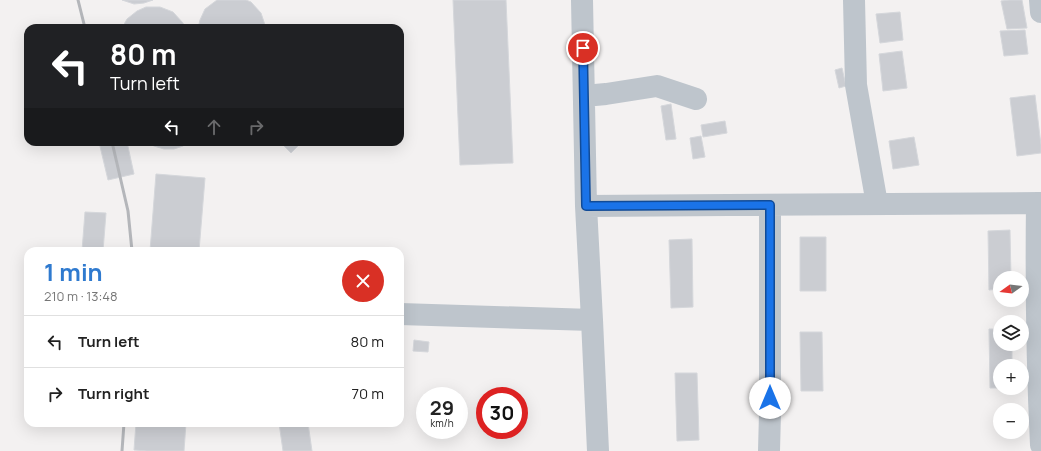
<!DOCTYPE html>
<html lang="en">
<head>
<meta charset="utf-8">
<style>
	body { margin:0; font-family:Manrope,sans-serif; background:#f2f2f2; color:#222; height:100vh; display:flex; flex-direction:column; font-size:15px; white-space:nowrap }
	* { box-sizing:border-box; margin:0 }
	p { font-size:13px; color:#767676 }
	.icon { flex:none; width:22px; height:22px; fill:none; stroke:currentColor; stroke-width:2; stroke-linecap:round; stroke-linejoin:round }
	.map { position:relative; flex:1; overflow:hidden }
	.drawer { position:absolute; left:24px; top:247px; width:380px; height:180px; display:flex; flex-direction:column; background:#fff; border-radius:12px; box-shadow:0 4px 16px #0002 }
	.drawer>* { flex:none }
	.banner { position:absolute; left:24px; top:24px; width:380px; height:122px; border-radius:12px; box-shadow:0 4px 16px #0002; background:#202124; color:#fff; overflow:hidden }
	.needle { width:26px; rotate:255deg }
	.buttons { position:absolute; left:993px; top:271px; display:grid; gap:8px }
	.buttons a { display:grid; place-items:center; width:36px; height:36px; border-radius:50%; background:#fff; box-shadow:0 4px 16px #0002; font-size:20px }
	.speed { position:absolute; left:416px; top:387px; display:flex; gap:8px; font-size:20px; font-weight:700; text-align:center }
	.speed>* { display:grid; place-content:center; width:52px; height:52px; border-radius:50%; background:#fff; box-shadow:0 4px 16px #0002; line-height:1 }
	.speed small { font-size:10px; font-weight:400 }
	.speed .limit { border:6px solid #d22; background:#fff; color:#111 }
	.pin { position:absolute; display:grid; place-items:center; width:34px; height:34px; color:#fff; margin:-17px; border:2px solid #fff; border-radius:50%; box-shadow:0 1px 4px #0007 }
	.me { position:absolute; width:44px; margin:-22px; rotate:0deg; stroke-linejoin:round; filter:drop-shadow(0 0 3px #0008) }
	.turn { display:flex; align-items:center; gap:14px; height:84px; padding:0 20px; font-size:18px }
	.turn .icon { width:52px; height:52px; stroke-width:2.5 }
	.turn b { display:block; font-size:28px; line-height:34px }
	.lanes { display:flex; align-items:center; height:38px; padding:0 20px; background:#0003; justify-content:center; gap:20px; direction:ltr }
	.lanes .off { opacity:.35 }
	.round { display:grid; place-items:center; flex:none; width:42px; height:42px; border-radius:21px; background:#f2f2f2 }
	.summary { display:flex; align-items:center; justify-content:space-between; height:68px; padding:0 20px }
	h1 { font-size:24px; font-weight:700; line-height:30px; color:#2f7acf }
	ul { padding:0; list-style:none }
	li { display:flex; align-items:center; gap:12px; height:52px; padding:0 20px; border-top:1px solid #e0e0e0 }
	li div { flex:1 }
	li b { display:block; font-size:15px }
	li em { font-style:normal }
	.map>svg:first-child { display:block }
</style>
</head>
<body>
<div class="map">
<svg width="1041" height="451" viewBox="0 0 1041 451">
	<rect width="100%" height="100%" fill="#f3f1f1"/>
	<!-- building -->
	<path fill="#cbcdd2" stroke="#d5d7db" d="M122,0H153L144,3L134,4Z
		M217,0H246L251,2L261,13L266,28H198L200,20L205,9Z
		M453,0H506L513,163L460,165Z
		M1009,0H1022L1027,28L1007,29L1001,1Z
		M146,7H160L173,12L183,23L185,28H122L127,19L137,11Z
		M900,12L903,40L880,43L876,14Z
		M1025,30L1028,54L1004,56L1000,31Z
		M902,51L907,88L883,91L879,54Z
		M842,68L846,86L839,88L835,70Z
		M1035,95L1041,145V153L1017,156L1010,98Z
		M671,104L676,139L666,140L661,106Z
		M725,121L727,133L703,137L701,125Z
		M701,136L705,157L693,159L690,138Z
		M914,137L919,165L893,169L889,141Z
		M99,142H127L134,174L108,180Z
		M147,142H188L183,146L174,149H164L154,146Z
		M280,142H302L291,153Z
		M156,174L205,178L199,251H150Z
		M85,212L106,213L103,251H82Z
		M1010,230L1011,278H1000V289L989,290L988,231Z
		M800,237H826V291H800Z
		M692,239L693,307L671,308L669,240Z
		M989,329H1000V344H1012V366H1000V388H990Z
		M800,332H822L823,391H801Z
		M414,340L429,342L428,352L413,351Z
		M675,373H697L699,440L677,441Z
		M136,423H186L184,451H147L134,450Z
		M279,423H308L312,451H283Z"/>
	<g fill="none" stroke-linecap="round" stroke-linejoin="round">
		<!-- minor -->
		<path stroke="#bec5cc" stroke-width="22" d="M582,0L586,206L592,320L598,451
			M854,0L856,85L877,204
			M1040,0L1041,12
			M584,96L606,94L657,86L696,99
			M1037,203C1036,284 1037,364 1041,445
			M586,206L1041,203
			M400,314L592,320
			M769,451L770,413V205"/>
		<!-- rail -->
		<path stroke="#b4b6ba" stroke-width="3" d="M78,0L85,28
			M112,142L128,211L132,251
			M122,451L124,423"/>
	</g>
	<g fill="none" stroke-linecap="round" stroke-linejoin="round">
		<defs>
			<path id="route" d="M583,48L586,206L770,205V398"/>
		</defs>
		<!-- route casing -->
		<use href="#route" stroke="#114b97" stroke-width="10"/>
		<!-- route -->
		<use href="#route" stroke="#1a73e8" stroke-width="7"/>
	</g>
</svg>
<div class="buttons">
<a><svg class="needle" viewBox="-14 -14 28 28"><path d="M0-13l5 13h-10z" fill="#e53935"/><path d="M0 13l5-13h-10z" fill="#767676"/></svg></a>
<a><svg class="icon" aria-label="layers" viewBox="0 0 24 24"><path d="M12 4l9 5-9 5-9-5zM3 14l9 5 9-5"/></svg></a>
<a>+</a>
<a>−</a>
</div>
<div class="speed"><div>29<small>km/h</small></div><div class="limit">30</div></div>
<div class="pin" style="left:583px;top:48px;background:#d93025"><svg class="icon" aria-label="arrive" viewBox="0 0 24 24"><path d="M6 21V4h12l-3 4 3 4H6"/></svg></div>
<svg class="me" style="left:770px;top:398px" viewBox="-20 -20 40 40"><circle r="19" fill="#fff"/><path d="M0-13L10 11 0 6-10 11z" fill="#1a73e8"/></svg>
<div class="banner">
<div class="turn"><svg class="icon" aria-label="left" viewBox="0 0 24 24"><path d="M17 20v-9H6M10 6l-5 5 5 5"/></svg><div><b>80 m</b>Turn left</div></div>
<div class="lanes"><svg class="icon" aria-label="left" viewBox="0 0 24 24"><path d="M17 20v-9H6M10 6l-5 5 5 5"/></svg><svg class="icon off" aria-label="ahead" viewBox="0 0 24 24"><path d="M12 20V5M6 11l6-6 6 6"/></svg><svg class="icon off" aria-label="right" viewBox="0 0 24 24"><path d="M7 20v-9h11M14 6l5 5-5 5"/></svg></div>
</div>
<section class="drawer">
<div class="summary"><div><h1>1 min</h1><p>210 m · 13:48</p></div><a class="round" style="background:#d93025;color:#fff"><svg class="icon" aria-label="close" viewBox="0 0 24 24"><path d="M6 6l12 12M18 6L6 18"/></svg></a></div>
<ul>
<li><svg class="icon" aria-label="left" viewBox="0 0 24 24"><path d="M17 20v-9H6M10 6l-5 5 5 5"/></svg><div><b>Turn left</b></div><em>80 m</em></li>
<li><svg class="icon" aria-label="right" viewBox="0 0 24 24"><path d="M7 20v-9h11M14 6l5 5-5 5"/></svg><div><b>Turn right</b></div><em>70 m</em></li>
</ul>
</section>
</div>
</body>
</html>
